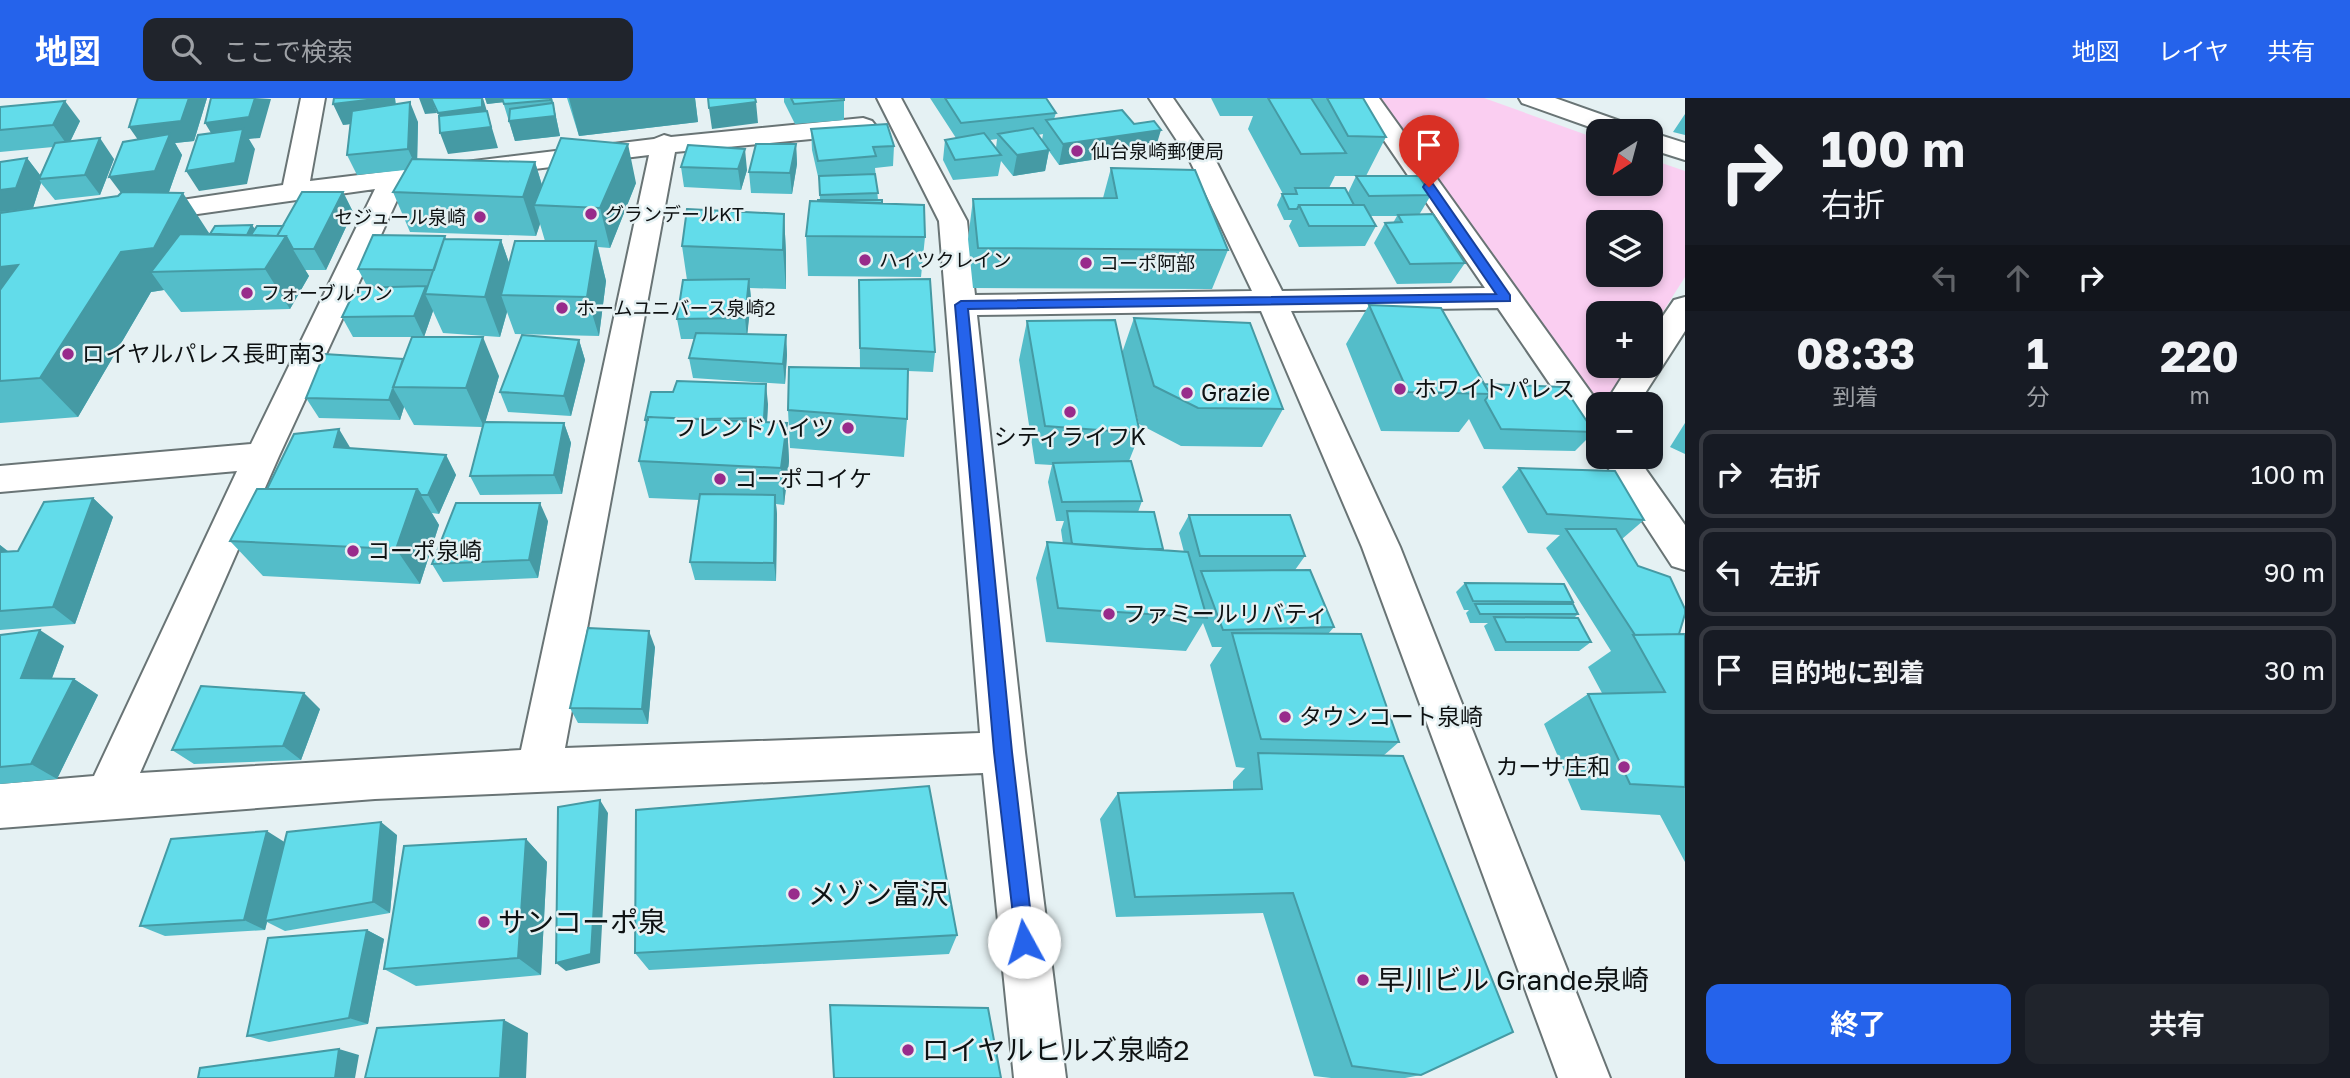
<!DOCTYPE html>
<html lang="ja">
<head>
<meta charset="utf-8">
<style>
	body { margin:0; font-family:"Golos Text","Noto Sans JP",sans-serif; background:#20242c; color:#f1f3f6; height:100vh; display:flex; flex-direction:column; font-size:26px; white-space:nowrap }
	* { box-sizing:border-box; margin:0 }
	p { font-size:23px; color:#9ea1a6 }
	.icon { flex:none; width:38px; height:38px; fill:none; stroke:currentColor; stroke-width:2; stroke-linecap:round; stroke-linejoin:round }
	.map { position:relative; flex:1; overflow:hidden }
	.side { display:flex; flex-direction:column; background:#171b24; width:665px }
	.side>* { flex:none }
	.banner { background:#171b24; color:#f1f3f6; overflow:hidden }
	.needle { width:46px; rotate:216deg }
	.fabs { position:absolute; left:1586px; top:21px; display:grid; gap:14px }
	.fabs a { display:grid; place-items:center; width:77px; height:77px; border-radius:14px; background:#171b24; box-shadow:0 4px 10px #0003; font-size:35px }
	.pin { position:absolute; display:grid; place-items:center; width:60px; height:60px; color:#fff; margin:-72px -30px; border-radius:50% 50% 50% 0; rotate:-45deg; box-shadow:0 0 7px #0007 }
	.pin .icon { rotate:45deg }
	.me { position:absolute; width:77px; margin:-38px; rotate:354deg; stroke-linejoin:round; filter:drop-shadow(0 0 5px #0008) }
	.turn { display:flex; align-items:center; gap:24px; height:147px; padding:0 21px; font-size:32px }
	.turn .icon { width:91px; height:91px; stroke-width:2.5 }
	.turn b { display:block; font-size:49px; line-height:60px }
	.lanes { display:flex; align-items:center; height:66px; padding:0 21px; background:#0003; justify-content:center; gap:35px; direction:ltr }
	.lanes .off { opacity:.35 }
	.eta { display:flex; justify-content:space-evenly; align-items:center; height:119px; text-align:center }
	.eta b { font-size:42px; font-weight:700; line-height:49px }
	.cta { display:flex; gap:14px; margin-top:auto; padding:14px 21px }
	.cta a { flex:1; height:80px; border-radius:14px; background:#2563eb; color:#fff; font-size:28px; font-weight:700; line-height:80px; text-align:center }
	.cta a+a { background:#20242c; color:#f1f3f6 }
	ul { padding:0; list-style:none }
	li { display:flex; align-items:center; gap:21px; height:88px; margin:0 14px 10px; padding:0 7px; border:4px solid #363941; border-radius:14px }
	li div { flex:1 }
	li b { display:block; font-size:26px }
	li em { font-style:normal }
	header { display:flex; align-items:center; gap:42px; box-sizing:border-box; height:98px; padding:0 35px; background:#2563eb; color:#fff }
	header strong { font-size:33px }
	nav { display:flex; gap:38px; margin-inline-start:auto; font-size:24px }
	.search { width:490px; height:63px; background:#20242c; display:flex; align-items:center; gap:18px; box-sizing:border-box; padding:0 24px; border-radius:14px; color:#9ea1a6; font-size:26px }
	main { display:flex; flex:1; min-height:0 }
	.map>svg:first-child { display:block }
</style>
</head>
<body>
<header>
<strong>地図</strong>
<div class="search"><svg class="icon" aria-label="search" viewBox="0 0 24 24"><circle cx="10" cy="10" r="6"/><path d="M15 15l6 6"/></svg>ここで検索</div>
<nav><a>地図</a><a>レイヤ</a><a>共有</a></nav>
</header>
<main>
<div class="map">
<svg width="1685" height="980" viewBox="0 0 1685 980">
	<rect width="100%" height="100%" fill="#e5f1f3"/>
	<!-- green -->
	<path fill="#facef1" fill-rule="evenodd" d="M1377,0H1484L1598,41V86H1650V61L1685,73V179L1650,234V215H1598V268H1629L1607,304L1589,300ZM1598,124H1650V177H1598Z"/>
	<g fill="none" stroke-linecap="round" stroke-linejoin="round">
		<defs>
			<path id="minor" d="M301,0H325L310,83L654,41L664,37L671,39L863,20L872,23L876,28L872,33L863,36L675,54L565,650L980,635L939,123L877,0H901L967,123L975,197L1252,193L1189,61L1149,0H1173L1215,61L1282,193L1485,190L1355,0H1379L1599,306L1598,342L1586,339L1498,210L1291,213L1400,449L1610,980H1558L1362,449L1261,213L977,217L1025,654L1066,980H1014L983,675L375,701L0,730V686L94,678L237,373L0,394V368L251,346L375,91L141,124L131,122L127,116L131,110L141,108L283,87ZM649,57L521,652L140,675L279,358L404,87Z
				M1519,0H1555L1634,28L1638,33H1601L1522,5Z
				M1650,34L1685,45V62L1650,51Z
				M1685,199V233L1638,306H1605L1629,268H1650V237L1674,202Z
				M1601,359H1637L1685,427V472L1672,468Z"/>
		</defs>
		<!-- minor casing -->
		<use href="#minor" stroke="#697475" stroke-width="4"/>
		<!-- minor -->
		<use href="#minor" fill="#fff" fill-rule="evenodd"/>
	</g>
	<!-- wall -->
	<path fill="#54bdc9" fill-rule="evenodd" d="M138,0H207L194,43L175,45L182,57L169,94L163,95L209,135L208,136L252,127L255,131L283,128L343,94L353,114L326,172H305L309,178L290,211L181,214L164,192L151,194L78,319L0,325V115L27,60L40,77L53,49L0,54V9L80,23L70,44L114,61L100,97L55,102L41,85L33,110L118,98L121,95L137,41Z
		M395,0L396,6L418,24L417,61L535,64L542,87L636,85L610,150L598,149L606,183L599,238L515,236L507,214L500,239L443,235L433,213L424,239H353L342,219L368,190L358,171L445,138L446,141L501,142L509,165L545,143L540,126L536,138L410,134L393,94L405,72L357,77L347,57L350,26L343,27Z
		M485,0H552L560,38L515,43L503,4L487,6Z
		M567,0H695L698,24L579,38Z
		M784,0H844V22L795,26L784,4Z
		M930,0H1046L1056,15L1054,21L1155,52L1059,67L1049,53L1045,73L1013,78L1001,63L998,78L953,82L943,62L945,42L956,40ZM1043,36L1042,42L1038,37ZM997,41L996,50L990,42Z
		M1211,0H1363L1386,39L1366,78L1431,97L1419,117L1465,165L1451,185L1397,186L1374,145L1385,125H1393L1397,118H1371L1376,128L1365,148L1299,149L1289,128L1292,122H1284L1277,107L1282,96H1283L1248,31L1253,18H1220ZM1335,78H1356L1348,95L1329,90Z
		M1685,16V37L1673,34Z
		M811,31L894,48L893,68L875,70L878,102L925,139L921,179L808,178L806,138L818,104L820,102L819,83L812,52Z
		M796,46L797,66L792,96L751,95L749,74Z
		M681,69L747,72L741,92L684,89Z
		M1111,70L1228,152L1212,191L973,190L968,141L973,101L1103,100Z
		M784,116L786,156V191L750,190L751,201L747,236L786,237L787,257L785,286L693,280L689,260L694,241H681L677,221L687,182L682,148Z
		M859,182L935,254L933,274L908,273L907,321L904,359L790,350L788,312L860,270Z
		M1369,207L1484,286L1594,334L1575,353L1484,351L1469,321L1459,334L1381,333L1346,246Z
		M1134,220L1283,311L1262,349L1181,348L1139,326L1133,303L1140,335L1129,363L1142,403L1138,414L1163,451L1162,453L1184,454L1179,435L1189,417L1305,458L1295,472L1334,529L1328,536L1399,644L1383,658L1421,977L1405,980H1331L1314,978L1263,815L1116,819L1100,721L1118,695L1233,692V683L1245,670L1236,669L1210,567L1222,549H1212L1203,525L1186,553L1046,544L1036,480L1047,444L1063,446L1061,432L1064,423H1056L1048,384L1052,367L1035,366L1019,262L1027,223L1122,255Z
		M579,242L585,262L571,318L508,314L500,294Z
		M324,256L499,278L485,324L564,325L571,345L562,396L480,397L470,378L482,329L414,327L404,309L400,322L319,320L306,300Z
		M768,306L767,324L787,325L789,363L784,407L776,406L777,416L776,483L695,482L690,464L699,402L649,400L639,363L646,328L645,322Z
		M1685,325V356L1670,349Z
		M351,351L446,357L456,377L439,416L432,415L439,427L420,486L263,478L230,443L267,391Z
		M1519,370L1644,422L1622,441L1679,536H1685V764L1660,717L1581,712L1544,626L1588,596L1602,595L1588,569L1611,553L1546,450L1560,437L1528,435L1502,389Z
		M93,400L113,419L75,526L0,532V447L8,453H18Z
		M548,423L538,480L443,484L432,466Z
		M1465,485L1573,504L1571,506L1578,516L1574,520L1591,544L1579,553H1495L1484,528L1488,525H1470L1466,515L1469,512H1464L1456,494Z
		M0,537L64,548L52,580L74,581L98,597L57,681L0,686Z
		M655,549L648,626L578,625L570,610Z
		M320,611L301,662L194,666L172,652Z
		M397,737L390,815L285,833L267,824L265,832L165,838L140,828L285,744Z
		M526,741L547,764L541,877L416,888L384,871Z
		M367,832L384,841L368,926L269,944L247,938Z
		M957,837L949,856L649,872L635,855Z"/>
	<!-- shaded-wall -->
	<path fill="#459aa4" d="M189,0H207L194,43L175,45L182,57L169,94L124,99L109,79L143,49L129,29Z
		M255,0L271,1L260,40L249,41L255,51L247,86L199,93L186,73L217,45L205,25Z
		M384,0H395L396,20L343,27L333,6Z
		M419,0H431L437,15L425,16Z
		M482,0H483L498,50L448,56L440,35H445L438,15Z
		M485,0H540L487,6Z
		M550,0H552L560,38L515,43L509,23L554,18Z
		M569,0H695L698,24L579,38Z
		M65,3L80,23L68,48L53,27Z
		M410,4L418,24L417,71L408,51Z
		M756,4L758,25L712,31L709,10Z
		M1161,32L1155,52L1059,67L1063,46Z
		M100,40L114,61L100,97L85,77Z
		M628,46L636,85L610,150L600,110Z
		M796,46L797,66L792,96L790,75Z
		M745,51L747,72L741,92L738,71Z
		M1049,52L1045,73L1013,78L1017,57Z
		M27,60L43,81H39L41,85L33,110L0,114V92Z
		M535,64L547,104L534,107L540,126L536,138L523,99Z
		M343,94L353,114L326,172L314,151Z
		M183,95L209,135L191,173L151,174L164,192L151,194L78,319L40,280L121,154Z
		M784,116L786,156V191L783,152Z
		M252,127L259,138L235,160Z
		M290,128L291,148L309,178L290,211L265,171Z
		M501,142L515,182L501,197L507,214L500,239L485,199Z
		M596,143L606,183L599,238L587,199Z
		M18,167L0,224V169Z
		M749,181L751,201L747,240L745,220Z
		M426,188L429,196H425L433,213L424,239L414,218Z
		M786,237L787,257L785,286L783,266Z
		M483,239L499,278L484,329L466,290Z
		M579,242L585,262L571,318L564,298Z
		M766,286L768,306L766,340L764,320Z
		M393,290L404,309L400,322L389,302Z
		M564,325L571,345L562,396L554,377Z
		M787,325L789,363L784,407L781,370Z
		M339,331L351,351L334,349Z
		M446,357L456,377L439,416L428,397Z
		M417,391L439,427L420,486L396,451Z
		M775,397L777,416L776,483L774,465Z
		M93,400L113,419L75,526L53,509Z
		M540,405L548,423L538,480L529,462Z
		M0,447L11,456L0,480Z
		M40,532L64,548L46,596L21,580Z
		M649,533L655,549L648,626L642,611Z
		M74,581L98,597L57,681L31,666Z
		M304,595L320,611L301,662L283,648Z
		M600,702L608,715L600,865L566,873L556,865Z
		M381,724L397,737L390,815L373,804Z
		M267,733L286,745L265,823L267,824L265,832L244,822Z
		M526,741L547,764L541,877L518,860Z
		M367,832L384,841L368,926L349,920Z
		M504,922L528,935L526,980H500Z
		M339,951L359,957L355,980H335Z"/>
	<!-- building -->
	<path fill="#62dcea" stroke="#459aa4" stroke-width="2" d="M138,0H189L181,23L129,29Z
		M211,0H255L249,19L205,25Z
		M334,0H384L333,6Z
		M431,0H482V9L438,15Z
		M502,0H550V2L504,6Z
		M708,0H755L756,4L709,10Z
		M791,0H844V2L794,6Z
		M945,0H1046L1056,15L961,25Z
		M1268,0H1311L1346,55L1301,56Z
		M1327,0H1363L1386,39L1348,38Z
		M65,3L53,27L0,32V9Z
		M410,4L408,51L347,57L352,13Z
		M553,5L555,18L509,23L510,11Z
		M1122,12L1134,26L1154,23L1161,32L1063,46L1046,22Z
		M487,13L491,29L440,35L439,18Z
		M887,26L894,48L873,49L876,58L818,63L811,31Z
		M1033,30L1049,52L1017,57L998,36Z
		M243,31L235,65L186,73L198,37Z
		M984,35L1001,57L955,62L945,42Z
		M170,36L155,73L109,79L123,44Z
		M100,40L85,77L39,81L55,45Z
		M561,40L628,46L600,110L534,107Z
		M756,46H796L790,75L749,74Z
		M688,47L745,51L738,71L681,69Z
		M27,60L16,90L0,92V64Z
		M412,61L535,64L523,99L393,94Z
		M1111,70L1195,72L1228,152L978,150L973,101L1117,100Z
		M875,76L878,95L820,97L819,78Z
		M1356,78H1419L1431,97L1369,98Z
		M1295,90H1345L1354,107H1299L1297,111H1289L1282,96H1297Z
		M122,94L183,95L154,150L121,154L40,280L0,283V192L18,167L0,169V115L118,98Z
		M302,94H343L314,151H293L286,138H277Z
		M818,102H882V105L818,103Z
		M810,103L924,107L925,139L806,138Z
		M1299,107H1364L1376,128H1309Z
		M687,111L784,116L783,152L682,148Z
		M1433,116L1465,165L1410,166L1385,125L1402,124L1398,117Z
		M252,127L247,137L210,136L215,128Z
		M257,128H283L277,138L251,137Z
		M180,136L286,138L265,171L151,174Z
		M373,137L445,138L434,172L358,171Z
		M444,141L501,142L485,199L425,196Z
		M515,143H596L587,199L501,197Z
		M749,181L745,220L677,221L683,182Z
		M930,181L935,254L860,250L859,182Z
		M426,188L414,218L342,219L356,190Z
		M1369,207L1441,210L1490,296L1408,294Z
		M1134,220L1250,225L1283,311L1198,310L1154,288Z
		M1115,222L1140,335L1045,328L1027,223Z
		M696,235L786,237L783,266L689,260Z
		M522,237L579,242L564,298L500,294Z
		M412,239H483L466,290L393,289Z
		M324,256L403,261L389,302L306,300Z
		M789,269L908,271L907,321L788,312Z
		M677,283L766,286L764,320L701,321L648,319V322H645L651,294H673Z
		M1484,286L1564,289L1594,334L1501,331L1485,302L1490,296Z
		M648,319L787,325L781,370L639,363Z
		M484,324L564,325L554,377L470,378Z
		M339,331L334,349L446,357L428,397H421L417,391H267L294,336Z
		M1131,363L1142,403L1062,404L1053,365Z
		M1519,370L1615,373L1644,422L1547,416Z
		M257,391H417L396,451L230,443Z
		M700,396L775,397L774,465L690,464Z
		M93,400L53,509L0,513V454L18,453L44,404Z
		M456,405H540L529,462L432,466Z
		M1067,413L1154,414L1163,451H1137L1072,446Z
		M1189,417H1290L1305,458H1200Z
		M1566,431H1616L1638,468L1670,479L1685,511V516L1679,536L1635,537Z
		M1047,444L1188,454L1207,520L1058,510Z
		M1310,472L1334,529L1223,532L1201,473Z
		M1465,485L1564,486L1573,504L1473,503Z
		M1475,506H1573L1578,516H1480Z
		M1494,519L1578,520L1591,544H1506Z
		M588,530L649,533L642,611L570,610Z
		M40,532L21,580L74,581L31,666L0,669V537Z
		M1232,535L1361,536L1399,644L1261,641Z
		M1685,536V689L1630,686L1588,596L1665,594L1633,537Z
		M201,588L304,595L283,648L172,652Z
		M1258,655L1403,658L1513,934L1421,977L1352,968L1293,795L1135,799L1118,695L1262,691Z
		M929,688L957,837L635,855L636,712Z
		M600,702L591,856L556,865L558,709Z
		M381,724L373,804L265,823L287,734Z
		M267,733L244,822L140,828L171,741Z
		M526,741L518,860L384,871L404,748Z
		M367,832L349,920L247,938L268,840Z
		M830,907L988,910L1001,980H834Z
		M504,922L500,980H365L377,930Z
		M339,951L335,980H198L200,970Z"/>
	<!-- route -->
	<path fill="#2563eb" stroke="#184099" stroke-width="2" d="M1425,86H1433L1510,197V203L968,211L1012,654L1034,844L1031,851L1024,854L1017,851L994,654L955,207L961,203L1496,196L1423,89Z"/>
	<!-- markers -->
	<g fill="#982b8b" stroke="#e5f1f3" stroke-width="2.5">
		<circle cx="1077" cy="53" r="7"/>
		<circle cx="591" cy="116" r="7"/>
		<circle cx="480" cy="119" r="7"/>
		<circle cx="865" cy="162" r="7"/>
		<circle cx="1086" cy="165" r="7"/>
		<circle cx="247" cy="195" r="7"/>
		<circle cx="562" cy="210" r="7"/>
		<circle cx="68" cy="256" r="7"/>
		<circle cx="1400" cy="291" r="7"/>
		<circle cx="1187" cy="295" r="7"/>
		<circle cx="1070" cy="314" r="7"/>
		<circle cx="848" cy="330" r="7"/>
		<circle cx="720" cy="381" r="7"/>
		<circle cx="353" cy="453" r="7"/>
		<circle cx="1109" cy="516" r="7"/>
		<circle cx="1285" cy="619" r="7"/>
		<circle cx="1624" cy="669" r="7"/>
		<circle cx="794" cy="796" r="7"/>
		<circle cx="484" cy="824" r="7"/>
		<circle cx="1363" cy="882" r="7"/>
		<circle cx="908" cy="952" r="7"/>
	</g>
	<g text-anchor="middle" stroke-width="5" stroke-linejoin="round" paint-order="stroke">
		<!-- far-poi labels -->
		<g font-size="19" fill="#0e1213" stroke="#e5f1f3" text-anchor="start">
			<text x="1091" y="60">仙台泉崎郵便局</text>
			<text x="605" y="123">グランデールKT</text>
			<text x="466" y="126" text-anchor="end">セジュール泉崎</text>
			<text x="879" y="169">ハイツクレイン</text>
			<text x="1100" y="172">コーポ阿部</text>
			<text x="261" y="202">フォーブルワン</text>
			<text x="576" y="217">ホームユニバース泉崎2</text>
		</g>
		<!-- poi labels -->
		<g font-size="23" fill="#0e1213" stroke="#e5f1f3" text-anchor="start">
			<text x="82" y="264">ロイヤルパレス長町南3</text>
			<text x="1414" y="299">ホワイトパレス</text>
			<text x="1201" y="303">Grazie</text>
			<text x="834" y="338" text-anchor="end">フレンドハイツ</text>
			<text x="1070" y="347" text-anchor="middle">シティライフK</text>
			<text x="734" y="389">コーポコイケ</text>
			<text x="367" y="461">コーポ泉崎</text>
			<text x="1123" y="524">ファミールリバティ</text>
			<text x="1299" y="627">タウンコート泉崎</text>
			<text x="1610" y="677" text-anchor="end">カーサ庄和</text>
		</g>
		<!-- near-poi labels -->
		<g font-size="28" fill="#0e1213" stroke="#e5f1f3" text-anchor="start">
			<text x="808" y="806">メゾン富沢</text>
			<text x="498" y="834">サンコーポ泉</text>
			<text x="1377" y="892">早川ビル Grande泉崎</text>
			<text x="922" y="962">ロイヤルヒルズ泉崎2</text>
		</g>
	</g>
</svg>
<div class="fabs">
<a><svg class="needle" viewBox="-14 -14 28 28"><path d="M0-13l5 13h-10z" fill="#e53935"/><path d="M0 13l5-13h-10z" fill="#9ea1a6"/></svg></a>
<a><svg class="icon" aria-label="layers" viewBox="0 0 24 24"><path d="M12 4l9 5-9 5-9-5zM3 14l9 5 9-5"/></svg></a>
<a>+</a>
<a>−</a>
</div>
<div class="pin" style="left:1429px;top:89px;background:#d93025"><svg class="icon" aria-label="arrive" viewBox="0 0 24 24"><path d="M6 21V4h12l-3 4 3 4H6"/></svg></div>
<svg class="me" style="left:1024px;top:844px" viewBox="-20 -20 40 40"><circle r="19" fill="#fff"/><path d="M0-13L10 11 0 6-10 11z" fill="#2563eb"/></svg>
</div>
<section class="side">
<div class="banner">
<div class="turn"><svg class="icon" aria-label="right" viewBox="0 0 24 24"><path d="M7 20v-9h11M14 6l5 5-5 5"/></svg><div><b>100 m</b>右折</div></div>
<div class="lanes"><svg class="icon off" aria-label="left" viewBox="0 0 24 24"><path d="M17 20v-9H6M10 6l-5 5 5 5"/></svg><svg class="icon off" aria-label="ahead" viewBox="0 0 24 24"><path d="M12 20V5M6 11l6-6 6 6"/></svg><svg class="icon" aria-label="right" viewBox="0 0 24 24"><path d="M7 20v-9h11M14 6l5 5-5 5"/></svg></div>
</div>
<div class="eta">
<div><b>08:33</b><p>到着</p></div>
<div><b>1</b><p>分</p></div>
<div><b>220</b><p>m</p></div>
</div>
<ul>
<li><svg class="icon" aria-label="right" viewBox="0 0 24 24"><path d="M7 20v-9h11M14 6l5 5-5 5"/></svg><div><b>右折</b></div><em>100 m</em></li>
<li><svg class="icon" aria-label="left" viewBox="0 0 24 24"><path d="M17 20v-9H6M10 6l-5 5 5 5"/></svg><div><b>左折</b></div><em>90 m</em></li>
<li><svg class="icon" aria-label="arrive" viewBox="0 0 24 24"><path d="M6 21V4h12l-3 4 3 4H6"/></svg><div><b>目的地に到着</b></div><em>30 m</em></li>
</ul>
<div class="cta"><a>終了</a><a>共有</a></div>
</section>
</main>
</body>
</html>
